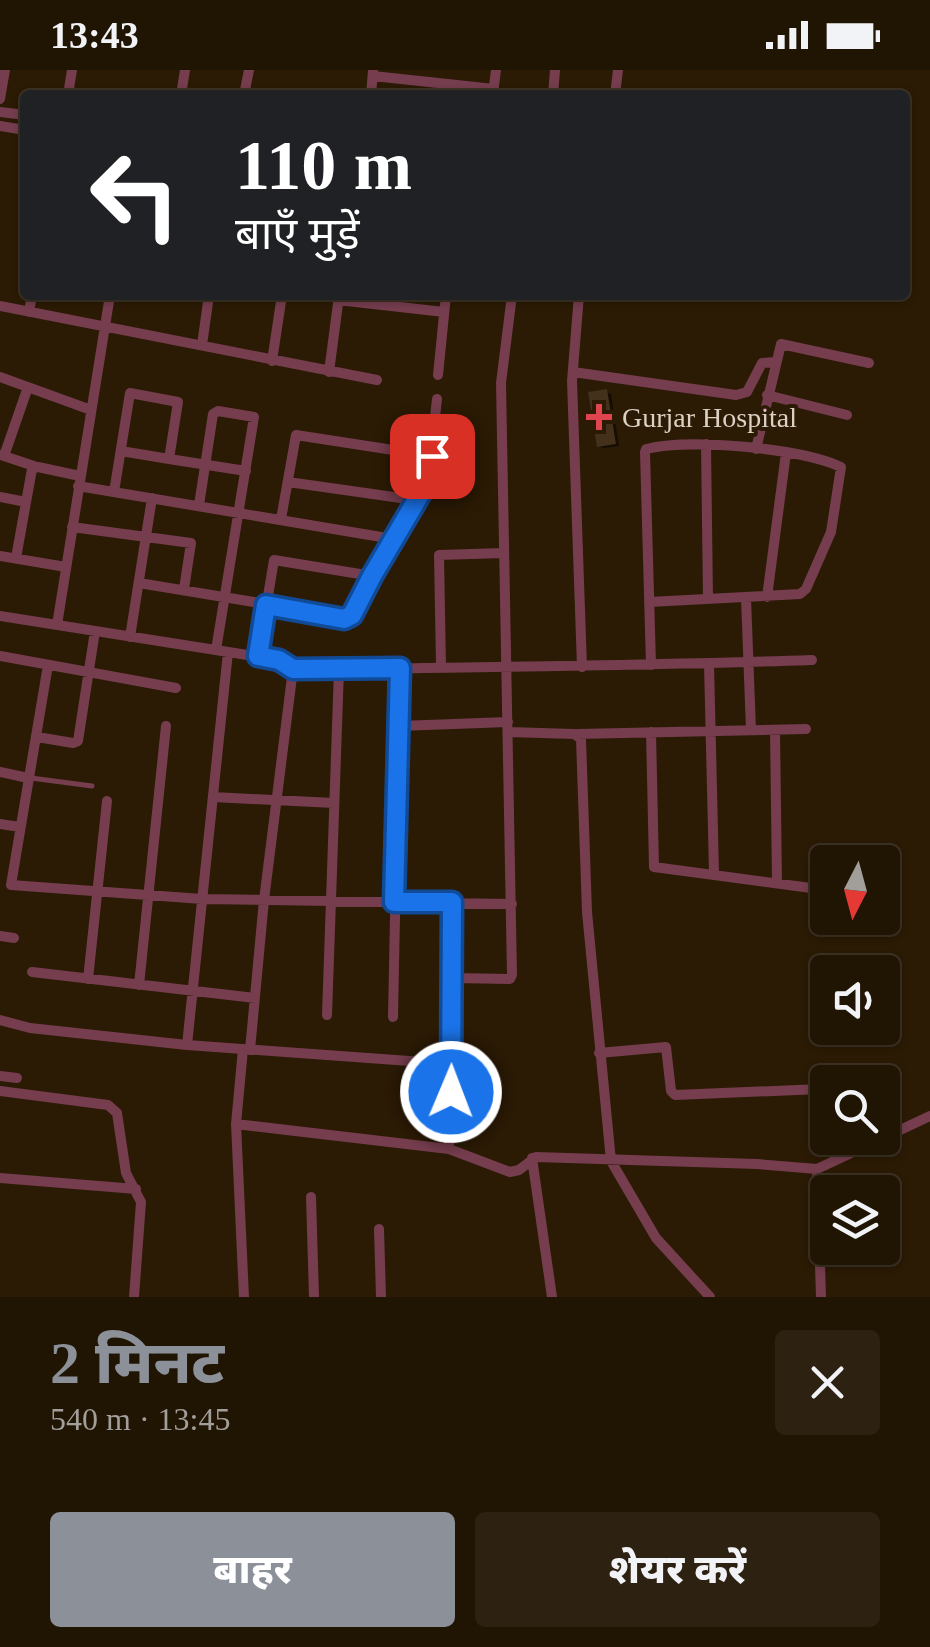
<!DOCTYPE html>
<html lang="hi">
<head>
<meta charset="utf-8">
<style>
	body { margin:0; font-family:"Times New Roman","Noto Sans Devanagari",serif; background:#2d2112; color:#f1f3f6; height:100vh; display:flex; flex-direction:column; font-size:38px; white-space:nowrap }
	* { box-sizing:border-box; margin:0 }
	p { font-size:32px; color:#a29e9a }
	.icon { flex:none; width:55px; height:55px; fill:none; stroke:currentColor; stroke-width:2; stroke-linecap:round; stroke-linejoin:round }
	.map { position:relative; height:1227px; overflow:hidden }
	.details { display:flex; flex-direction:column; background:#201403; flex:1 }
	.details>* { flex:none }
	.top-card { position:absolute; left:20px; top:20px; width:890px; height:210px; border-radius:10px; box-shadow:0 2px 8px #0004,0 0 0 2px #3d3325; background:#202124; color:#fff; overflow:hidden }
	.needle { width:65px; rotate:186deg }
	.fabs { position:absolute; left:810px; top:775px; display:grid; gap:20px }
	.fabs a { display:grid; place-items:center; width:90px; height:90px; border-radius:10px; background:#201403; box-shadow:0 2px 8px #0004,0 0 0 2px #3d3325; font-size:50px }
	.pin { position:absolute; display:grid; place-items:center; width:85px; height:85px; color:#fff; margin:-42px; border-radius:20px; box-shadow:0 5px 15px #0006 }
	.me { position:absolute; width:110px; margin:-55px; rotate:1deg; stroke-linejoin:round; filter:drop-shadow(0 0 8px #0008) }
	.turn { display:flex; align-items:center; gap:35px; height:210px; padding:0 50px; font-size:45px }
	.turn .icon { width:130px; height:130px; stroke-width:2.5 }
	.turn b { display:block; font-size:70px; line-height:85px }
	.round { display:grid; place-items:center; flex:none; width:105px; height:105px; border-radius:10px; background:#2d2112 }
	.summary { display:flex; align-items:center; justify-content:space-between; height:170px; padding:0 50px }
	h1 { font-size:60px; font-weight:800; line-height:75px; color:#8c9099 }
	.button { display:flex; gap:20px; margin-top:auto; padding:20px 50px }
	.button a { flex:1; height:115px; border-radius:10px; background:#8c9099; color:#fff; font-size:40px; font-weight:800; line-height:115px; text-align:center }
	.button a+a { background:#2d2112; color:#f1f3f6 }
	.status { display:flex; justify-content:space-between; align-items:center; height:70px; padding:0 50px; background:#201403; direction:ltr }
	.status svg { height:28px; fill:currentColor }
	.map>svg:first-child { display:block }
</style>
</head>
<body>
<div class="status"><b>13:43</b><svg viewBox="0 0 49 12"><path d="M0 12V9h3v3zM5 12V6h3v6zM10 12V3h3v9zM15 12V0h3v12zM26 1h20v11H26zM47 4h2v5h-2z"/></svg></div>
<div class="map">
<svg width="930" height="1227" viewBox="0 0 930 1227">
	<rect width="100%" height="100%" fill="#2b1a04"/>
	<!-- shadow -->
	<path fill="#0007" d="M606,322L611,324L619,376L603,378L599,376Z"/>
	<!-- building -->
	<path fill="#43311b" d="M607,319L616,374L597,377L588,322Z"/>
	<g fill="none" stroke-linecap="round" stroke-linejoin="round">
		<!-- service -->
		<path stroke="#753d4e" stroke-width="5" d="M31,708L92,716"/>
		<!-- minor -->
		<path stroke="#753d4e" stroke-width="10" d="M373,6L494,19
			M493,24L496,0
			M68,25L72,0
			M181,25L185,0
			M244,25L249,0
			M371,25L373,1
			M553,25L555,0
			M615,25L618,0
			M0,29L5,0
			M0,42L25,45
			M0,56L25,60
			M579,225L572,311L582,597
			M338,230L444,242
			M0,236L377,310
			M29,242L32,225
			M202,275L209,225
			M272,291L282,225
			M329,302L339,226
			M573,302L736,325L747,322L762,293L775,292
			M438,305L446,225
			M0,307L91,340
			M767,325L847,345
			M706,374L708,529
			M756,379L781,274L869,293
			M121,381L169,389
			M1,385L34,396
			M4,386L28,317
			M288,412L415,430
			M78,416L393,469
			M114,422L130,323L178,332L169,389L246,401
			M0,427L26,432
			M199,435L213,344L218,341L254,347L216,580
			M281,449L296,365L432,386
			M72,457L191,473L184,519
			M0,486L66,497
			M16,488L32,399L38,397L80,406
			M139,513L350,548L415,430L428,411L437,329
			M767,527L786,383
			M746,528L751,660
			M649,532L800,524L806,519L831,462L841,397C800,378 690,368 646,379L645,382L651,595
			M0,546L279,590L293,599L302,600C472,597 642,596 812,590
			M57,555L110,225
			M130,567L152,428
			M0,586L176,618
			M258,586L274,490L372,506
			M709,594L714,803
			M48,595L11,815L202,829L512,834
			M441,597L439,485L503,483
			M399,656L508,652
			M775,660L777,813
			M508,662L574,664L581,669L587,842L611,1091L656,1168L710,1227
			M651,662L654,797L811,818
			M577,664L806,659
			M37,667L73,673L78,671L95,561
			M0,702L28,708
			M213,727L334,733
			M0,754L20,757
			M0,866L14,868
			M32,902L255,928
			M452,908L510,909L512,905L501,313L512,225
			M88,909L107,731
			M139,915L166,656
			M327,945L339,599
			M393,947L400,598
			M0,950L30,958L187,975L451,994
			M187,975L228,582
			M243,979L236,1054L244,1227
			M250,980L264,830L293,599
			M599,983L666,977L671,1021L675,1025L821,1019
			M0,1006L17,1008
			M0,1021L108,1035L117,1043L126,1103L141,1132L134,1227
			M236,1054L449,1079L510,1102L519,1100L536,1087L757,1094L817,1099L930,1046
			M449,1079L452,832
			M532,1088L552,1227
			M817,1099L821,1227
			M0,1108L136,1119
			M311,1127L314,1227
			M379,1159L381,1227"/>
	</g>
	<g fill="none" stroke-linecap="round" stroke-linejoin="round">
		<defs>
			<path id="route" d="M432,386L428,411L372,506L352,545L344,549L266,535L258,586L279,590L293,599L400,598L394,832H452L451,1022"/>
		</defs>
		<!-- route casing -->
		<use href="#route" stroke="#114b97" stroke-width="25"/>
		<!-- route -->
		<use href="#route" stroke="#1a73e8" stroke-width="18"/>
	</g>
	<!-- markers -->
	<path fill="#e0444e" stroke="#2b1a04" stroke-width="4" d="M594 332h10v10h10v10h-10v10h-10v-10h-10v-10h10z"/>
	<g text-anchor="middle" stroke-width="8" stroke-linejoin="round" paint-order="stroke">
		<!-- poi labels -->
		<g font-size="28" fill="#dcd0c3" stroke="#2b1a04" text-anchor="start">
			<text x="622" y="357">Gurjar Hospital</text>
		</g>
	</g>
</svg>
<div class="fabs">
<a><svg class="needle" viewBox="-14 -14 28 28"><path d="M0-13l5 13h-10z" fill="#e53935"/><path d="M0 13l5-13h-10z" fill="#a29e9a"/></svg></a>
<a><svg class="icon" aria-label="sound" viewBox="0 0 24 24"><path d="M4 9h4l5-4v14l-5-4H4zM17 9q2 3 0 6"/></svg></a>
<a><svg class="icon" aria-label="search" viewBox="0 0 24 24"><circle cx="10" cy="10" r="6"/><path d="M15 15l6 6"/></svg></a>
<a><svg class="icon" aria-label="layers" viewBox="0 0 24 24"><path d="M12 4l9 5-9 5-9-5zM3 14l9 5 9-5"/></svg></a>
</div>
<div class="pin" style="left:432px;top:386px;background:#d93025"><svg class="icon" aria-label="arrive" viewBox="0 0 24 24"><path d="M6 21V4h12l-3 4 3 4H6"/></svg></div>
<svg class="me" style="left:451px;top:1022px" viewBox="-20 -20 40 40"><circle r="17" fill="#1a73e8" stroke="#fff" stroke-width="3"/><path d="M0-11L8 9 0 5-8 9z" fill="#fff"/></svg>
<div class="top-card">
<div class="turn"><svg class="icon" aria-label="left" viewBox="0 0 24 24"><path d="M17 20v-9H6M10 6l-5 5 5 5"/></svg><div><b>110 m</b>बाएँ मुड़ें</div></div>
</div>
</div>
<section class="details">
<div class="summary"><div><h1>2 मिनट</h1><p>540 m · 13:45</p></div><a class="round"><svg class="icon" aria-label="close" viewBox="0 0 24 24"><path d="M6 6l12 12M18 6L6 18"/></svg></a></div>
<div class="button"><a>बाहर</a><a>शेयर करें</a></div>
</section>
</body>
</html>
